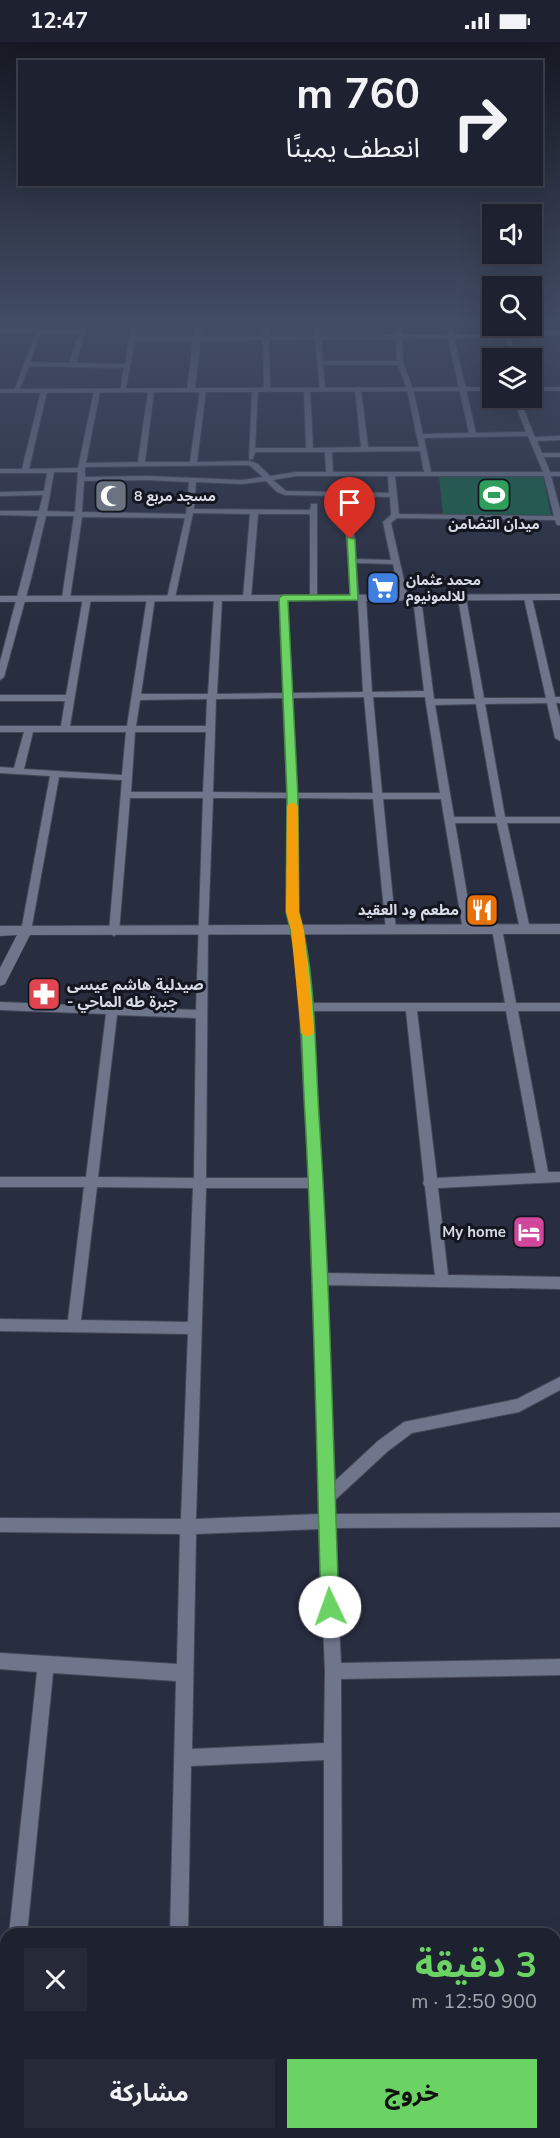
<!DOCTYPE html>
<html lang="ar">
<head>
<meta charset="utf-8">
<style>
	body { margin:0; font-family:"Nunito Sans","Noto Sans Arabic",sans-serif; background:#262a38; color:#f1f3f6; direction:rtl; height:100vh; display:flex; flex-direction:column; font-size:22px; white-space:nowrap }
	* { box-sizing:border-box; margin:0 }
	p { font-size:20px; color:#a1a4ab }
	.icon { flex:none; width:33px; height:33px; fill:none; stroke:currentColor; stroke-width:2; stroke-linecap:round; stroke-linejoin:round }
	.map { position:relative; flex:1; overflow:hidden; direction:ltr }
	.drawer { position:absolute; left:0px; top:1886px; width:561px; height:212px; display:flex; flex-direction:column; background:#1e2230; border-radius:18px 18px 0 0; box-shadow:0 6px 24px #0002,0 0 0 2px #3c3f4c; direction:rtl }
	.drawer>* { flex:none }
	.guide { position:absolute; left:18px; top:18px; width:525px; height:126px; border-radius:0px; box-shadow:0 6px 24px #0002,0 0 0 2px #3c3f4c; direction:rtl; background:#1e2230; color:#f1f3f6; overflow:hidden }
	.tools { position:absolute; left:482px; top:162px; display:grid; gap:12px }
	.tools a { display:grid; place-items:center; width:60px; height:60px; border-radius:0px; background:#1e2230; box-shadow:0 6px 24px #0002,0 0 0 2px #3c3f4c; font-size:30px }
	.pin { position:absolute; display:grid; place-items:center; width:51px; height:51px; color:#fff; margin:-62px -26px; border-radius:50% 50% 50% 0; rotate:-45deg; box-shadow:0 0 6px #0007 }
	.pin .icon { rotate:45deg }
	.me { position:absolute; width:66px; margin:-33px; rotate:357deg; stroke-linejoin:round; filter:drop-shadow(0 0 4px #0008) }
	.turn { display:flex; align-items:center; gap:21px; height:126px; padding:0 24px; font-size:27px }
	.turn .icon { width:78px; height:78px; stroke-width:2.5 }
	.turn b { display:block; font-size:42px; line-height:51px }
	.round { display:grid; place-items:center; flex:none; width:63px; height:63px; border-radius:0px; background:#262a38 }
	.overview { display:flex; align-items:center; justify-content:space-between; height:102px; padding:0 24px }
	h1 { font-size:36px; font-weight:700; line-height:45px; color:#6ad363 }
	.button { display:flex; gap:12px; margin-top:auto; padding:12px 24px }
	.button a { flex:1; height:69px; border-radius:0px; background:#6ad363; color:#111; font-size:24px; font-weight:700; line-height:69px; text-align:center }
	.button a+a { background:#262a38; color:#f1f3f6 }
	.status { display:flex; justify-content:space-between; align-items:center; height:42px; padding:0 30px; background:#1e2230; direction:ltr }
	.status svg { height:16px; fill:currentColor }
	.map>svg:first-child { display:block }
</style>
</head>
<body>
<div class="status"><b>12:47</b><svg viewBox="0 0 49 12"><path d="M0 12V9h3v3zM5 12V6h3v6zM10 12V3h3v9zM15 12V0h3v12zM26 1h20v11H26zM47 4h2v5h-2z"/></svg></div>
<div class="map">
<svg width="560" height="2096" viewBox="0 0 560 2096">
	<rect width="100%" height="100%" fill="#282d40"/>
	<!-- green -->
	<path fill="#136246" d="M439,433L543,434L551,473L443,472Z"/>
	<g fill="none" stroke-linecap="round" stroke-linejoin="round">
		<defs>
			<path id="minor" d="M82,281H88L76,321L125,322L132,281H138L136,295L263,294V281H269V294H315L314,281H320L321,294L396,293L395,281H401L402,293H448L445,281H451L454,293L503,292L500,284H506L508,290L560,289L559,293L510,294L518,316H512L504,296H454L476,391L526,390L513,356H519L535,395L560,394V398L537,399L542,411H560V415H544L550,430H560V434H551L560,467V483H557L555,478L397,476L391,481L408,556L404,558L400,556L393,522L356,521L359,555L362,554L366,556L372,650L424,649L413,556L417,554L421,556L434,657H475L458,556L462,554L466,556L484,656H546L524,556L528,554L532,556L555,655H560V661H556L560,676V699L555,696L547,661L485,662L505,775H560V781H507L530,887L525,891L520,887L497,781H455L473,888L468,892L463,888L441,757H383L396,888L391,892L386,888L373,757L297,756L298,870L303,888L310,961H505L492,887L497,883L502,887L516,961H560V969H518L548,1130H560V1140L438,1146L448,1233L560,1235V1247L326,1243L335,1439L378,1399L404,1380L517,1357L560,1335V1348L519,1370L412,1391L388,1409L335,1458L334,1472L560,1471V1485L334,1486L341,1621L560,1617V1633L341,1637L342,1892H324V1718L191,1724L188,1892H170L176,1639L53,1631L27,1892H9L37,1630L0,1627V1611L177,1622L180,1492L0,1490V1476L181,1477L188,1292L0,1289V1277L68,1278L84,1145H0V1135H86L106,972L0,968V960L196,968L203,756H130L119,890L114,894L109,890L122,738L59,735L31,889L30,892H22L21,889L50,734L0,731V725L14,726L24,690H0V684H61L65,659H0V653H66L83,556L87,554L91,556L70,684H127L147,556L151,554L155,556L141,652H208L214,556L218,554L222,556L217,652L283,651L279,556L283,554L287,556L292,651L363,650L358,558H355L351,556L343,454L285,453L277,450L266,439L242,442L196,440L194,467L310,468L311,462H317V558L310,556V472H258L251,556L247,558L243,556L250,472L193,471L175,556L171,558L167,556L185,476L82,475L70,556L66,558L62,556L74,474H46L32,533L4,635L0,638V620L38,474L0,473V469H39L43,453L0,454V450L44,449L47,431H0V427H22L41,349L44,347L47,349L29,427L78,426L94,349L97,347L100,349L86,421L138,420L148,349L151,347L154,349L145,420H190L200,348L203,346L206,348L197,420L250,419L258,422L270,434L296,430H326L325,410H255L253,417H249L252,348L255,346L258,348L255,406H306L304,348L307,346L310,348L313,406L361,405L355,347L358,345L361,347L368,405H419L407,347L398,323H323L325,348L320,349L315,297L269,298L270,348L267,350L264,348L263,298L135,299L125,350L120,349L124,326L29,324L19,349L14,350L35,291H0V287L80,288ZM41,291L79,292L69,321L30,320ZM448,296L469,391L423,392L413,347L403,321L402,297ZM321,297H396L397,319H323ZM528,394L543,430H431L424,396ZM420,409L424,430H333L332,410ZM249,423L263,435L242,438L147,434L85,435V425ZM54,430H78L75,470L47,469ZM296,434H388L389,451L286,449L273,438ZM395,434H544L554,474L399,472ZM147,438L189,440L186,472L82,470L84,439ZM351,454L390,455L391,473L383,480L391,518L356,517ZM364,655L373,751H297L292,656ZM373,655H425L440,751H382ZM283,656L287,751L213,750L216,657ZM207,657L206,684H136L140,658ZM476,662L496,775H454L435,663ZM33,690H126L122,733L24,727ZM135,690H206L203,750H131ZM213,756H287L288,870L293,888L299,965L309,1136H206L208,888ZM311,969H406L424,1138L423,1141L425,1145L435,1233L326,1231L319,1076ZM417,969H506L536,1131L437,1136ZM117,973L196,976L194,1136L98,1135ZM97,1145L193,1146L188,1280L81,1278ZM206,1146H309L320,1455L319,1472L196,1477ZM319,1487L325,1629L324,1701L192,1707L196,1492Z
				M6,1998V2035L4,2036L0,2034V2001Z
				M555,2008H560V2028H555Z
				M329,2091H349V2096H329Z"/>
			<path id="tertiary" d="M195,281H203L195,346L492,345V349L0,351V347L187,346Z
				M531,345H560V349H531Z
				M560,552V558L0,560V554Z
				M560,882V892L30,893L5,942L0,944V926L17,893L0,894V884Z"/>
		</defs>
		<!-- minor casing -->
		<use href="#minor" stroke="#444858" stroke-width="2"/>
		<!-- tertiary casing -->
		<use href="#tertiary" stroke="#444858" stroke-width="1"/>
		<!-- minor -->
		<use href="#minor" fill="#6f768c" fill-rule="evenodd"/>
		<!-- tertiary -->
		<use href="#tertiary" fill="#6f768c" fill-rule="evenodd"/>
	</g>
	<!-- sky -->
	<linearGradient id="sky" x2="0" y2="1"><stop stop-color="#161923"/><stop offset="0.49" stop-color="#424c64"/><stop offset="1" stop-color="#424c64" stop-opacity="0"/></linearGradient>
	<rect width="560" height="574" fill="url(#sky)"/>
	<!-- route -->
	<path fill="#6ad363" stroke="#458940" stroke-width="1.5" d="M347,495L355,497L358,558L288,559L298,755L299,870C316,932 315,1009 319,1074C330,1237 333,1401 339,1565L336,1572L330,1574L324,1572L321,1565C316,1401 314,1237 305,1074C301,1010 303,932 286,870L287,755L279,556L283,553H350Z"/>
	<!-- slow -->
	<path fill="#f59e0b" d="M292,760L298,764L299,870L304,888L314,991L307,995L301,991L291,888L286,870L287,764Z"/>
	<!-- icons -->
	<defs>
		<symbol id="stadium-square" viewBox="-11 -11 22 22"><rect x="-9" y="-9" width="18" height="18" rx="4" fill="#2e9e5b" stroke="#14161f"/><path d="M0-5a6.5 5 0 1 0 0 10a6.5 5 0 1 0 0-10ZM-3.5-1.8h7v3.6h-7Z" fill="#fff"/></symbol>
		<symbol id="mosque-square" viewBox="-11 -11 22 22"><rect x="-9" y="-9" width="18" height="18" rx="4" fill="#6b7280" stroke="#14161f"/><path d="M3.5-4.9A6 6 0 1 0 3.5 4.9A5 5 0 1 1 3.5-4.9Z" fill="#fff"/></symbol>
		<symbol id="supermarket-square" viewBox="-11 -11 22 22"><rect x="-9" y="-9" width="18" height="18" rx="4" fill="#3f7fe0" stroke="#14161f"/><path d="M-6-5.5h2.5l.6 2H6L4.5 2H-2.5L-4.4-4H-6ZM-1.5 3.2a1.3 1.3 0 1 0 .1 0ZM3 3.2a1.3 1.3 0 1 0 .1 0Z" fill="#fff"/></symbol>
		<symbol id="restaurant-square" viewBox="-11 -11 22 22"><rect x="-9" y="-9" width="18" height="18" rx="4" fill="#e8710a" stroke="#14161f"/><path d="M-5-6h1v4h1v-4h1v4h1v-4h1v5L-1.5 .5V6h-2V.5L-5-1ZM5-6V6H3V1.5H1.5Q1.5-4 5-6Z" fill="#fff"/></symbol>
		<symbol id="pharmacy-square" viewBox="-11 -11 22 22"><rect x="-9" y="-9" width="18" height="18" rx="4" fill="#e0444e" stroke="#14161f"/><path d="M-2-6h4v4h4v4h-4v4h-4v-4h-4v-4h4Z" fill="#fff"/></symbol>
		<symbol id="hotel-square" viewBox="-11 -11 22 22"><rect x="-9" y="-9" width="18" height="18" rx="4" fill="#d1479c" stroke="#14161f"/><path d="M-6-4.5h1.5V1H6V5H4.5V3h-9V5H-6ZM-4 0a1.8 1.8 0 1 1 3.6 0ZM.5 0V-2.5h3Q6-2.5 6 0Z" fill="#fff"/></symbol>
	</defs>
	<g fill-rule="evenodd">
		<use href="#stadium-square" x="475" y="434" width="38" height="38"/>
		<use href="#mosque-square" x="92" y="435" width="38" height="38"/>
		<use href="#supermarket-square" x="364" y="527" width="38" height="38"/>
		<use href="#restaurant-square" x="463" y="849" width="38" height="38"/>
		<use href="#pharmacy-square" x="25" y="933" width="38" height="38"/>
		<use href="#hotel-square" x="510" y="1171" width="38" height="38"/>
	</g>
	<g text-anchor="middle" stroke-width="6" stroke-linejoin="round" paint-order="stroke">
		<!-- far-poi labels -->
		<g font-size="14" font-weight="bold" fill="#d7dbe8" stroke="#14161f" text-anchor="start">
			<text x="134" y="459">مسجد مربع 8</text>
			<text x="494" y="487" text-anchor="middle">ميدان التضامن</text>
			<text x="406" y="543">محمد عثمان<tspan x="406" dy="16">للالمونيوم</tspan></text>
		</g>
		<!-- poi labels -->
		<g font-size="15" font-weight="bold" fill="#d7dbe8" stroke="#14161f" text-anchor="end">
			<text x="459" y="873">مطعم ود العقيد</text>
			<text x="67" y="948" text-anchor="start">صيدلية هاشم عيسى<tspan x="67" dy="17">- جبرة طه الماحي</tspan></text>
			<text x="506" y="1195">My home</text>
		</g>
	</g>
</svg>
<div class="tools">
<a><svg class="icon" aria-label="sound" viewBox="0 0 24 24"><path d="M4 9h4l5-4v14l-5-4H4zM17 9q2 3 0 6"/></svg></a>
<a><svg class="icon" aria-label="search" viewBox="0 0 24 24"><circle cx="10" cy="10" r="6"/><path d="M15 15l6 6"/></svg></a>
<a><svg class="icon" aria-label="layers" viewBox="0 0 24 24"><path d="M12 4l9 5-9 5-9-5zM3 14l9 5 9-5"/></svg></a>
</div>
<div class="pin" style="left:350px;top:497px;background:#d93025"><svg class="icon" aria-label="arrive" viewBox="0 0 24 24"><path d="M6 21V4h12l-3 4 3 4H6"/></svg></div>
<svg class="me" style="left:330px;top:1565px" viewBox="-20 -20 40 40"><circle r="19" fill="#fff"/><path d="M0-13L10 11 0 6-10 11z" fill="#6ad363"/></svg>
<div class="guide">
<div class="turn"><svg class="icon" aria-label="right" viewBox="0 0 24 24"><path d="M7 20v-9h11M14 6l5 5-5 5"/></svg><div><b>760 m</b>انعطف يمينًا</div></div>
</div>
<section class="drawer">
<div class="overview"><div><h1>3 دقيقة</h1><p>900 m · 12:50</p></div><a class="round"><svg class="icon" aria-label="close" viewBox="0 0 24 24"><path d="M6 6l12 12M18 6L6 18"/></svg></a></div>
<div class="button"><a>خروج</a><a>مشاركة</a></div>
</section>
</div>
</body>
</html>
